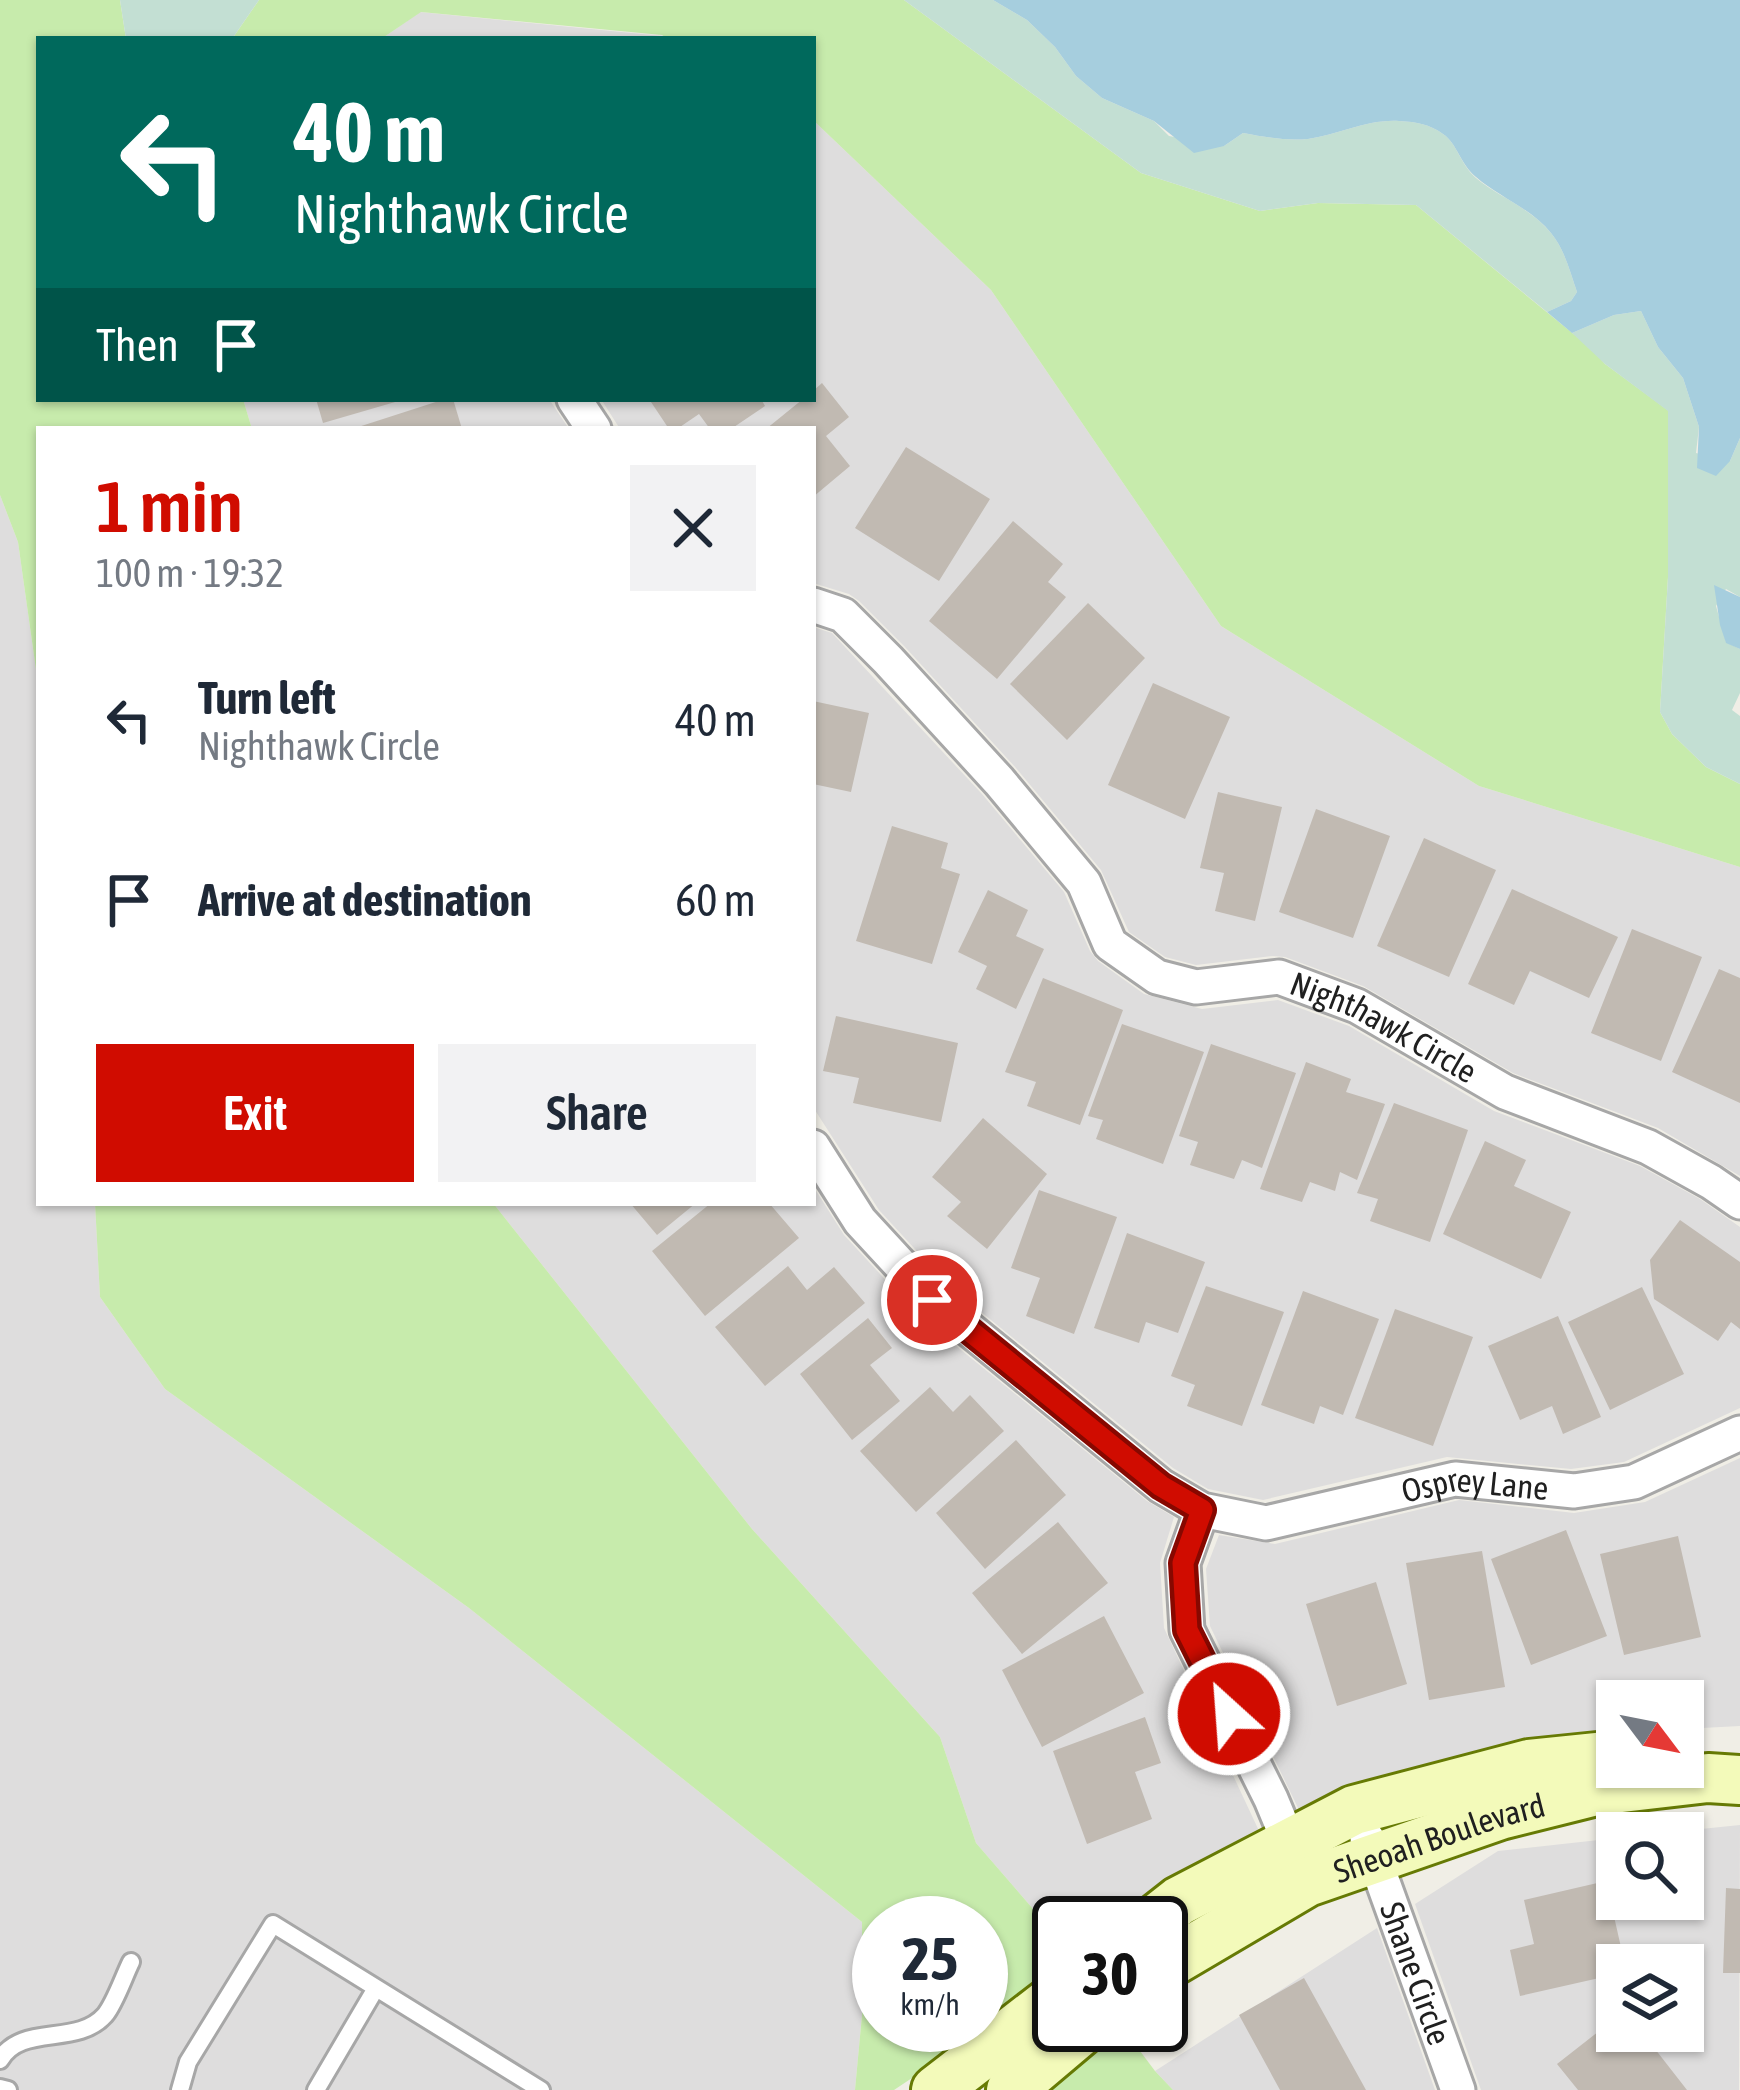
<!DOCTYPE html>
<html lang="en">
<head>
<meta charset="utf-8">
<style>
	body { margin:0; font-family:"Asap Condensed",sans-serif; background:#f2f2f3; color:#1f2937; height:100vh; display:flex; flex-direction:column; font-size:45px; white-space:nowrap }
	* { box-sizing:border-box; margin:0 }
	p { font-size:39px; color:#747a83 }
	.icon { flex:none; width:66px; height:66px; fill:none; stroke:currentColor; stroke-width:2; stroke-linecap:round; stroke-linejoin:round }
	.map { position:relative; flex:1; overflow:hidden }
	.sheet { position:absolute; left:36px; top:426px; width:780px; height:780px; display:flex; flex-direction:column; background:#fff; border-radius:0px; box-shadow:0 3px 9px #0004 }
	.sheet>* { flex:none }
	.guide { position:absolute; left:36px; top:36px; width:780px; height:366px; border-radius:0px; box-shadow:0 3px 9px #0004; background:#00695c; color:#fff; overflow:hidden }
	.needle { width:78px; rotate:122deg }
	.tools { position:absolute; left:1596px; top:1680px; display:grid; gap:24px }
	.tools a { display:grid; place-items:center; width:108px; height:108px; border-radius:0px; background:#fff; box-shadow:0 3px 9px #0004; font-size:60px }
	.speed { position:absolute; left:852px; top:1896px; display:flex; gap:24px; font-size:60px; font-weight:700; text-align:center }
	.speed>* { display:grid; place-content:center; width:156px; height:156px; border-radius:50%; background:#fff; box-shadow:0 3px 9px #0004; line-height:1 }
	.speed small { font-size:30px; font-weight:400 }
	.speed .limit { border:6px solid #111; border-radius:18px; background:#fff; color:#111 }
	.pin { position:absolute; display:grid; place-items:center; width:102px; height:102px; color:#fff; margin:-51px; border:6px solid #fff; border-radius:50%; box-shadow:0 3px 12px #0007 }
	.me { position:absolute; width:132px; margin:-66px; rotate:334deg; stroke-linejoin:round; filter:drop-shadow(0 0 9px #0008) }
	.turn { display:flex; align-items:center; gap:42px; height:252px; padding:0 60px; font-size:54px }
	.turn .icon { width:156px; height:156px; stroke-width:2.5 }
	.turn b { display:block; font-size:84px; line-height:102px }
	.then { display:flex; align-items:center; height:114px; padding:0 60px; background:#0003; gap:24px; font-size:45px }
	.round { display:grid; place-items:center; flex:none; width:126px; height:126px; border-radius:0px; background:#f2f2f3 }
	.headline { display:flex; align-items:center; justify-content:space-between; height:204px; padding:0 60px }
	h1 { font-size:72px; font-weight:600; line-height:90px; color:#d00c00 }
	.primary-button { display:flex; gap:24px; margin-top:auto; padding:24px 60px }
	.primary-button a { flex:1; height:138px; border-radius:0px; background:#d00c00; color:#fff; font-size:48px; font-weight:600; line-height:138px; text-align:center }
	.primary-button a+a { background:#f2f2f3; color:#1f2937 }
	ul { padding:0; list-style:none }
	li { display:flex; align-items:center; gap:36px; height:180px; padding:0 60px }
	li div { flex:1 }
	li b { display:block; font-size:45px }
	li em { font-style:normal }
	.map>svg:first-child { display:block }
</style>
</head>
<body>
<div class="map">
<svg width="1740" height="2090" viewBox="0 0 1740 2090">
	<rect width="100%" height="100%" fill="#f0eee6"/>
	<!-- residential -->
	<path fill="#dedddd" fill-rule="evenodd" d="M420,12L662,36L668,39H381Z
		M813,120L991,290L1221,626L1479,786L1740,867V1176L1658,1128L1513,1073L1363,986L1285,957L1273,956L1196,965L1165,957L1129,932L1101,870L1016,768L905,647L859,601L849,594L813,583V429H620L601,399H813Z
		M243,399H549L569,429H252Z
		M0,495L18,542L39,691V1203H95L100,1297L165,1389L469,1608L862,1922V2015L855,2090H0Z
		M813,627L832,633L982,794L1064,892L1090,951L1098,961L1144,994L1202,1009L1278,1000L1349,1026L1494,1111L1640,1166L1700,1199L1740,1227V1408L1624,1462L1571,1469L1447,1457L1263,1500L1208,1489L1173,1468L948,1285L879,1210L813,1107Z
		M813,1186L844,1235L918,1315L1147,1501L1174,1517L1160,1563L1164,1628L1260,1833L1163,1883L1112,1923H1059V1939L976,1843L940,1737L752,1529L493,1203H813Z
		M1740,1458V1726L1683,1729V1701H1617V1733L1571,1736L1520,1743L1365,1783L1324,1796V1800L1300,1812L1210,1626L1206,1569L1219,1535L1275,1544L1459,1500L1574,1513L1645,1502Z
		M1740,1825L1739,2090H1481L1415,1904L1498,1851L1617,1838V1899H1683V1833H1662ZM1617,1965H1683V2031H1617Z
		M1377,1928L1435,2090H1173L1155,2071Z"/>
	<!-- grass -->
	<path fill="#c7ebac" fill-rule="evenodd" d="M0,0H120L126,39H39V399H243L252,429H39V691L18,542L0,495Z
		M259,0H904L1141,173L1260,211L1318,203L1416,205L1593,350L1605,364L1669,411L1668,577L1660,712L1672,734L1706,767L1740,784V867L1479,786L1221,626L991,290L813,120V39H668L662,35L421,12L381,39H232Z
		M95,1203H493L752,1529L940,1737L976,1843L1059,1939V1964L927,2068L894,2090H855L862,2015V1922L469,1608L165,1389L100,1297ZM879,1923H981V2025H879Z
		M1122,2027L1155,2071L1173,2090H1047Z"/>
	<!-- wetland -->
	<path fill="#c3dfd3" d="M120,0H259L232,39H126Z
		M904,0H993L1027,20L1055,47L1076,76L1102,98L1154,121L1169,136L1224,146L1243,133C1265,137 1285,141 1308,139C1338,135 1367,119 1399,121C1417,122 1429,124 1443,134C1457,143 1460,164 1476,178C1499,197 1532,209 1551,233C1565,250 1570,272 1577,292L1571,301L1547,312L1416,205L1318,203L1260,211L1141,173Z
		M1641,311L1658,347L1683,378L1699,427L1696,453L1730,461L1740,438V597L1726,589L1716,606L1726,642L1740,649V693L1732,710L1740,716V784L1706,767L1672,734L1660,712L1668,577V411L1605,364L1572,333L1614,315Z"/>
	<!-- water -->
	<path fill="#a6cede" d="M993,0H1740V438L1730,461L1716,476L1697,468L1699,427L1683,378L1658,347L1641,311L1614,315L1572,333L1547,312L1571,301L1577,292C1570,272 1565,250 1551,233C1532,209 1499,197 1476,177C1460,164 1457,143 1443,134C1429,124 1417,122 1399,121C1367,119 1338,135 1308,139C1285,141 1265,137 1243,133L1224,146L1194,153L1154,121L1102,98L1076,76L1055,47L1027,20Z
		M1714,585L1740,597V649L1726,643L1720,625Z"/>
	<!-- building -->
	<path fill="#c1bab2" d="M822,383L849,417L826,436L850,466L813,497V429H766L803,399H813V391Z
		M316,399H402V400L323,423Z
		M445,399H453L462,429H352Z
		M649,399H761L765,406L731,429H710L699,414L677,429H669Z
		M906,447L990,499L939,581L855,528Z
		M1013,521L1063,564L1048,582L1066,597L997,679L929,621Z
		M1088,603L1145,658L1067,740L1010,684Z
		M1153,683L1230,717L1185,819L1108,785Z
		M813,701L869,713L851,792L813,784Z
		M1218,792L1282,807L1255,921L1215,911L1224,873L1200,868Z
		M1316,809L1390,836L1353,938L1279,912Z
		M892,826L948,843L941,868L960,874L932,964L856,941Z
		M1424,838L1496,870L1449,977L1377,946Z
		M1512,889L1618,937L1589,998L1530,971L1514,1005L1468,984Z
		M988,890L1028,910L1016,936L1044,949L1016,1009L976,989L987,966L958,952Z
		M1632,929L1702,957L1661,1061L1591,1033Z
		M1719,969L1740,978V1103L1672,1072Z
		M1043,978L1123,1010L1080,1125L1027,1106L1036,1082L1005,1072Z
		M836,1016L958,1043L941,1122L853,1103L859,1078L823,1071Z
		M1122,1024L1204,1052L1163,1164L1096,1139L1103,1120L1088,1116Z
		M1211,1044L1296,1073L1262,1168L1242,1160L1234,1179L1190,1165L1198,1142L1179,1136Z
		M1306,1062L1351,1079L1346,1092L1385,1104L1357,1180L1340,1172L1335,1191L1310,1182L1302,1202L1260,1189Z
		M1394,1103L1468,1130L1430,1242L1370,1221L1378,1199L1357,1193Z
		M983,1118L1047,1174L987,1249L947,1216L961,1202L932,1177Z
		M1485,1141L1526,1160L1514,1186L1571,1212L1541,1279L1443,1234Z
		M1039,1190L1117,1217L1074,1334L1026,1316L1040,1278L1011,1268Z
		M630,1203H696L657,1235Z
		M711,1203H769L799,1238L705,1316L652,1251Z
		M1680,1220L1740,1262V1329L1731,1322L1718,1341L1654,1299L1650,1260Z
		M1127,1233L1205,1262L1178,1333L1146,1322L1139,1343L1094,1328Z
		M788,1266L807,1290L834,1267L865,1303L765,1386L715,1327Z
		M1206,1286L1284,1312L1242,1426L1187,1406L1195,1385L1171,1376Z
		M1642,1287L1684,1374L1610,1410L1568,1322Z
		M1303,1291L1379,1319L1343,1415L1320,1406L1314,1424L1261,1405Z
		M1395,1309L1473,1337L1433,1446L1355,1418Z
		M1558,1316L1601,1417L1563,1434L1552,1406L1520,1420L1488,1346Z
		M868,1318L892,1348L870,1365L900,1401L852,1440L800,1374Z
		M930,1387L953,1412L970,1395L1004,1431L916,1512L860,1451Z
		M1016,1440L1066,1495L985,1569L936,1513Z
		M1058,1522L1108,1583L1022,1654L972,1593Z
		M1566,1530L1607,1636L1531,1665L1491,1559Z
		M1678,1536L1701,1637L1624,1655L1600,1554Z
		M1482,1551L1505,1687L1429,1700L1406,1563Z
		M1376,1582L1407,1684L1337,1706L1306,1604Z
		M1104,1616L1144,1693L1042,1747L1002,1670Z
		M1145,1717L1161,1763L1135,1772L1152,1819L1087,1844L1053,1751Z
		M1606,1881L1625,1965H1617V1974L1520,1996L1510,1950L1534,1944L1524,1900Z
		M1726,1888L1740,1889V1973H1723Z
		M1304,1978L1366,2090H1280L1239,2015Z
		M1617,2017V2031H1641L1687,2090H1578L1557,2064Z"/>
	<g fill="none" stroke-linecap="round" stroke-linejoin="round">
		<defs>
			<path id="lane" d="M0,2060C21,2023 77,2047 105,2015C115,2003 124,1976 131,1962
				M0,2088L8,2090
				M180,2090L188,2062L273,1924L541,2090
				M316,2090L376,1988"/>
			<g id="street">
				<path d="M574,399L594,429"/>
				<path id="s1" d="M813,605L843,615L888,660L999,781L1084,883L1110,944L1157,977L1196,987L1279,977L1357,1006L1505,1092L1648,1147L1711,1182L1740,1202"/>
				<path id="s2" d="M813,1147L860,1221L932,1299L1161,1486L1202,1510L1266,1523L1455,1479L1574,1491L1634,1482L1740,1433"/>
				<path d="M1202,1510L1183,1563L1187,1630L1271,1799L1298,1864"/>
				<path id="s3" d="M1367,1838L1458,2090"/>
			</g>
			<g id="secondary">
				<path d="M1151,1923L1179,1901L1354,1810L1529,1764L1617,1755"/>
				<path id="s4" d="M1161,1968L1307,1882L1500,1815L1596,1791L1708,1778L1740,1780"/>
				<path d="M936,2090L1059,1995"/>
				<path d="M1011,2090L1088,2025"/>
			</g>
		</defs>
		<!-- lane casing -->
		<use href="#lane" stroke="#a7a7a7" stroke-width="22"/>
		<!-- street casing -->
		<use href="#street" stroke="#a7a7a7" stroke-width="39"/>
		<!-- secondary casing -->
		<use href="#secondary" stroke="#667a04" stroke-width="54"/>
		<!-- lane -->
		<use href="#lane" stroke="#fff" stroke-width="16"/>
		<!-- street -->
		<use href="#street" stroke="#fff" stroke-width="33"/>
		<!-- secondary -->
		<use href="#secondary" stroke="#f3faba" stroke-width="48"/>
	</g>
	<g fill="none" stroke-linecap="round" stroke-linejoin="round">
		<defs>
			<path id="route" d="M932,1300L1161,1486L1202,1510L1183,1563L1187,1630L1229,1714"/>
		</defs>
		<!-- route casing -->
		<use href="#route" stroke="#870800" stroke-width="30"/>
		<!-- route -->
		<use href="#route" stroke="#d00c00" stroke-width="21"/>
	</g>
	<g text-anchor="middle" stroke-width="12" stroke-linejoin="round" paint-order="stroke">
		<!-- street labels -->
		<g font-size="33" fill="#202020" stroke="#fff">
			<text dy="12" stroke="none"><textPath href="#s1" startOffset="756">Nighthawk Circle</textPath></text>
			<text dy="12" stroke="none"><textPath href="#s2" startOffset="816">Osprey Lane</textPath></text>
			<text dy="12" stroke="none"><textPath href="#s4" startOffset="309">Sheoah Boulevard</textPath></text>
			<text dy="12" stroke="none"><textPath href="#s3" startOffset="144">Shane Circle</textPath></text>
		</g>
	</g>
</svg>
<div class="tools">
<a><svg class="needle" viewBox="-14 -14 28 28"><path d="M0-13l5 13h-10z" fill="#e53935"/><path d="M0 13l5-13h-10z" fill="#747a83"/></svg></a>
<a><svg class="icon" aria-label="search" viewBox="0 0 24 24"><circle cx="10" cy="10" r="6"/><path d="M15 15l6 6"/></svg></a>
<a><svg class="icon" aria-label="layers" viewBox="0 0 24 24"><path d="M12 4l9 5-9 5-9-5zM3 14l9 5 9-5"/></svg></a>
</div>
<div class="speed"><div>25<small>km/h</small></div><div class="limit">30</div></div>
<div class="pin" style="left:932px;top:1300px;background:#d93025"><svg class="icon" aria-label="arrive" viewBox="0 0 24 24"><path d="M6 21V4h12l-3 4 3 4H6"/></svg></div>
<svg class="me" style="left:1229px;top:1714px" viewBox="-20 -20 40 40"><circle r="17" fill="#d00c00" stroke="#fff" stroke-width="3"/><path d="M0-11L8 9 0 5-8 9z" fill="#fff"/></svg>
<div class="guide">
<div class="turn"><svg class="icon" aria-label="left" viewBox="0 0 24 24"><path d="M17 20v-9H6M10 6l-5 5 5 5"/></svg><div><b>40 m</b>Nighthawk Circle</div></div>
<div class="then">Then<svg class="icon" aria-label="arrive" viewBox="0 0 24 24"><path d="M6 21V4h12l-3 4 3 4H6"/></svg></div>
</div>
<section class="sheet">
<div class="headline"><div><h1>1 min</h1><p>100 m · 19:32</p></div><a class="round"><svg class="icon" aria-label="close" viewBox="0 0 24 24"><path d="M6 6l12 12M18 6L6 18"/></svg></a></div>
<ul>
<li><svg class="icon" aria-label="left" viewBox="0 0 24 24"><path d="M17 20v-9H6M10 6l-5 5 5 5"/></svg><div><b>Turn left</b><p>Nighthawk Circle</p></div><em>40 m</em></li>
<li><svg class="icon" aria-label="arrive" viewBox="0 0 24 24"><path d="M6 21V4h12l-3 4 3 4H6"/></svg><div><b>Arrive at destination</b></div><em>60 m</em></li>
</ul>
<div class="primary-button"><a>Exit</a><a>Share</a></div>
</section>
</div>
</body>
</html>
